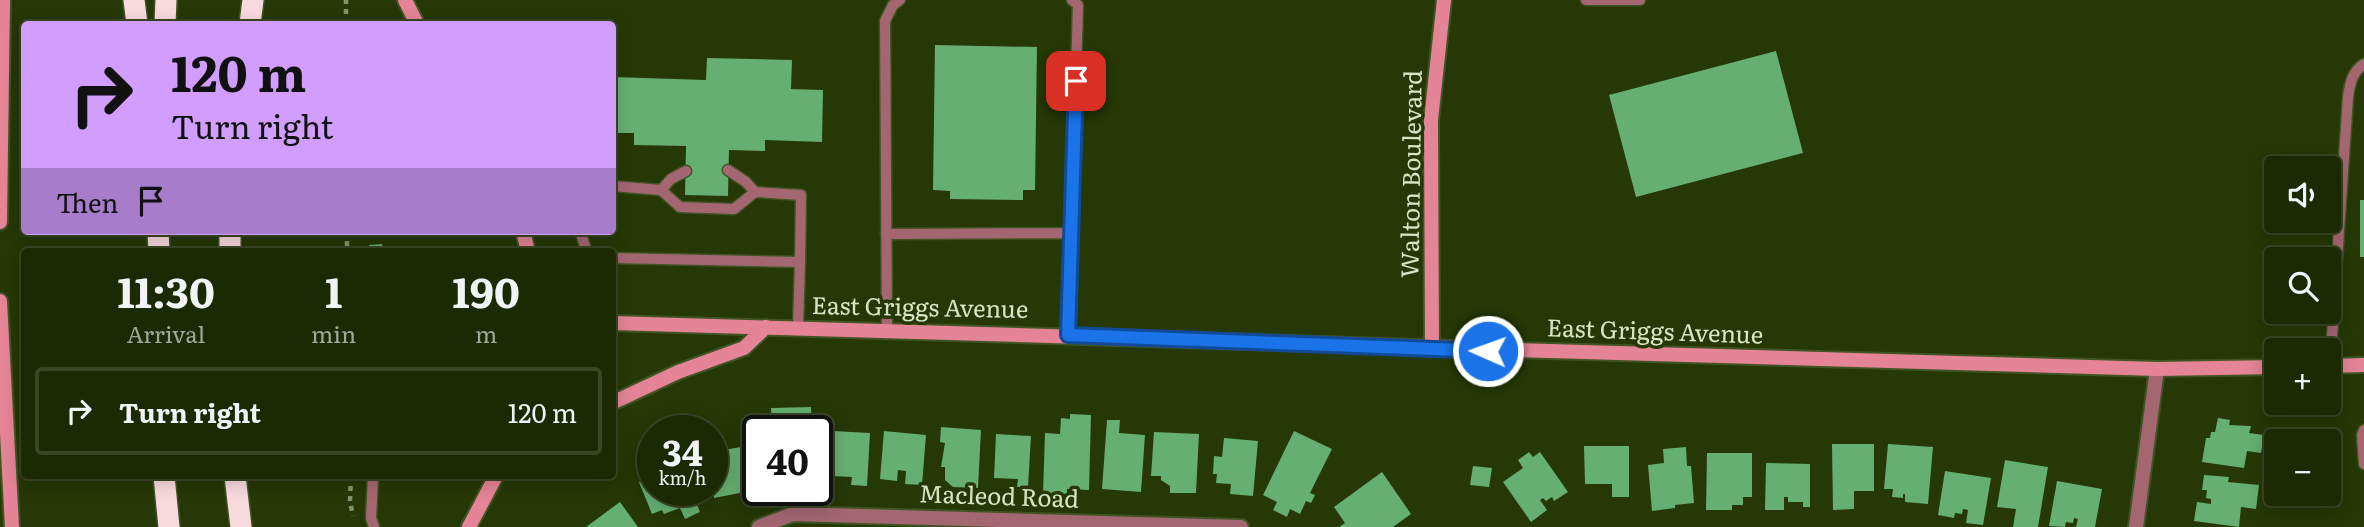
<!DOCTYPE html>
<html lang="en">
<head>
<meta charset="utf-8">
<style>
	body { margin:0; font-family:Literata,serif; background:#293613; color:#f1f3f6; height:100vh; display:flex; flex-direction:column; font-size:26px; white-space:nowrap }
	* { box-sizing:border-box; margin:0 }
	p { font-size:23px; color:#a0a79a }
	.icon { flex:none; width:38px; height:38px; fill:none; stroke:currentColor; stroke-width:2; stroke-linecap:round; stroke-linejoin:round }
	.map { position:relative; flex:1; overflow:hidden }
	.panel { position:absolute; left:21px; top:248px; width:595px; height:231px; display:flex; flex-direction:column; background:#1c2a04; border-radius:7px; box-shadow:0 4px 18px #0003,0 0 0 2px #3a4626 }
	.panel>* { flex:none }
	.hud { position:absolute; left:21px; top:21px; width:595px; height:214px; border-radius:7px; box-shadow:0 4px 18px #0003,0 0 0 2px #3a4626; background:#d19dfe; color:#111; overflow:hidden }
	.fabs { position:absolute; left:2264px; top:156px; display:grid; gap:14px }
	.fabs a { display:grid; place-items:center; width:77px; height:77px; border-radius:7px; background:#1c2a04; box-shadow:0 4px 18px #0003,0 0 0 2px #3a4626; font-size:35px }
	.speed { position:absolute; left:637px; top:415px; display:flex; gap:14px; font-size:35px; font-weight:700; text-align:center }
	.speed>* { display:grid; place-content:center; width:91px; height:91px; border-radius:50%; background:#1c2a04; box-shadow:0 4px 18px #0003,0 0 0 2px #3a4626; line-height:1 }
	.speed small { font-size:18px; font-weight:400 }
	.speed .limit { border:4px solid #111; border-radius:10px; background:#fff; color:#111 }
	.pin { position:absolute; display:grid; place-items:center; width:60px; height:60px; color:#fff; margin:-30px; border-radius:14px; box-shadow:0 4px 10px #0006 }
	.me { position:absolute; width:77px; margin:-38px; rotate:272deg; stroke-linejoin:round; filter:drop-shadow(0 0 5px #0008) }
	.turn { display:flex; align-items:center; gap:24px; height:147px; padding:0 35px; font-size:32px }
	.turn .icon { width:91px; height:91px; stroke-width:2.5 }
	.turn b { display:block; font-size:49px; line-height:60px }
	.then { display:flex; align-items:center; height:66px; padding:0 35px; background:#0003; gap:14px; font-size:26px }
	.eta { display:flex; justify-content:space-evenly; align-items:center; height:119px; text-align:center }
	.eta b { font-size:42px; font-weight:700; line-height:49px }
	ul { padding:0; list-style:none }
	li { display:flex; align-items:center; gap:21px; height:88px; margin:0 14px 10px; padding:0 21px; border:4px solid #3a4626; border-radius:7px }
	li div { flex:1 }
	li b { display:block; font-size:26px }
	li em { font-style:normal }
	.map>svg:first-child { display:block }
</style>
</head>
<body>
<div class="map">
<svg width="2364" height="527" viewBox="0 0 2364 527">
	<rect width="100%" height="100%" fill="#253805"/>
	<!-- building -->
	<path fill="#66af72" d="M935,45L1037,47L1035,190H1023V200L950,199V191L933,190Z
		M1776,51L1803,153L1636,197L1609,95Z
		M707,58L792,60L791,89L823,90L822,142L765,140V151L729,150L728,196L685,195L686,146L634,145V133H612V77L706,80Z
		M2360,200H2364V257H2360Z
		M382,244L383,252H370L369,245Z
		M811,407L812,430H772L771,408Z
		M1070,414L1091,415L1089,490L1067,489V494L1043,493L1045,433L1060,434L1061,418L1070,419Z
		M2218,418L2230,420L2229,425L2251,426L2249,433L2264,435L2261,453L2247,451L2244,468L2202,462L2206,438H2210L2211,432H2215Z
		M1107,420H1120L1119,433L1145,435L1141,492L1102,489Z
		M941,427L981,430L978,488L953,487L945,480V467H941L945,443L940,442Z
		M833,431L870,433L867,486L851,485L852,477L830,476Z
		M884,431L926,435L922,485L905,484L906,471L898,470L897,481L880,479Z
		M1294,431L1332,449L1310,493L1315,495L1311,503L1306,501L1300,514L1290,509L1287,517L1273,510L1277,502L1263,495Z
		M1154,432L1199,434L1196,493H1170V486L1161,480V476H1151Z
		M996,434L1031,436L1028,487H1017L1018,479L994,478Z
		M1224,438L1258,441L1253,496L1230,494L1231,484L1216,483L1217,474H1213L1214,456L1222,457Z
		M1832,444H1874V491H1854V509L1833,510Z
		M1888,444L1933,447L1928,504L1905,502V494H1903V498L1892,497L1893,489H1884Z
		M1584,446H1629V497H1612V484H1585Z
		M741,447L750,491L714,498L712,452Z
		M1686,447L1687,466H1691L1694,503L1675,505V508L1652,511L1648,465L1664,463L1663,449Z
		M1529,452L1533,457L1540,452L1568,492L1554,501L1552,497L1546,501L1543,498L1540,500L1547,510L1531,522L1503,482L1523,468L1518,460Z
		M1707,453H1752V497H1743V505H1732V510H1706Z
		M2005,460L2048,467L2038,527H2013L2016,509L1997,507Z
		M1766,463L1810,464V507H1803V502H1788V497H1784V510H1765Z
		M1473,466L1492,468L1489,487L1470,485Z
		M1945,471L1991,478L1983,525L1966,523L1968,510L1963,509L1962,514L1955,513L1954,518L1938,515Z
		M1382,472L1411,514L1393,527H1339L1345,523L1334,507Z
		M2204,475L2229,477L2228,482L2259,485L2256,509L2241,507L2239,527L2194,521L2197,502L2211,504V499L2206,498L2207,490H2202Z
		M653,477V490H691L700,512L685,519L680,508L664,514L662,510L652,514L639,482Z
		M2057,481L2102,489L2095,527H2076L2078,519L2074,518L2073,523L2066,522L2065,527L2049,526Z
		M620,502L638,527H586Z"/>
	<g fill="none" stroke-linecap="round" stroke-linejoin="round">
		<defs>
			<path id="lane" d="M1586,0H1640
				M728,170L746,182L755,192
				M612,186L661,190L680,207L734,209L755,192L801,195L800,262
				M661,190L671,179L686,171
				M580,231L587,252
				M886,234L1071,233
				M612,258L800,262L798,328
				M887,330L885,21L893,5L900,0
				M1068,335L1078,5L1072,0
				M2330,366L2348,97C2350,83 2352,72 2364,64
				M2364,430L2362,435L2364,464
				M373,476L371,518L374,527"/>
			<path id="street" d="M759,527L793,514L1241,527
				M2136,527L2157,369"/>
			<path id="secondary" d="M405,0L417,24
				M0,222L3,0
				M523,231L528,252
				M0,301L12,527
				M612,323C1127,337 1642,355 2157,369L2277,367
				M1432,349L1431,120L1444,0
				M2329,366L2364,365
				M612,403L678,372L744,348L766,327
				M469,527L496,476"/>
			<path id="highway" d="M134,0L137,24
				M165,24L166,0
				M250,24L253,0
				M158,231L159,252
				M230,231V252
				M164,476L169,527
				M235,476L241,527"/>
		</defs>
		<!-- lane casing -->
		<use href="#lane" stroke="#415424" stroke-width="13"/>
		<!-- street casing -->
		<use href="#street" stroke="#415424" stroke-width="18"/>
		<!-- secondary casing -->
		<use href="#secondary" stroke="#415424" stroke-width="18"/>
		<!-- highway casing -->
		<use href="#highway" stroke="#415424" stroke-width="24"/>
		<!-- path -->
		<path stroke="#82946a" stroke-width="4.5" stroke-dasharray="5 5" stroke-linecap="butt" d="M346,24V0
			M347,231V252
			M351,476L350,501L353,516"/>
		<!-- lane -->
		<use href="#lane" stroke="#a46772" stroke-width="10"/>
		<!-- street -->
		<use href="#street" stroke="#a46772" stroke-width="14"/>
		<!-- secondary -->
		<use href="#secondary" stroke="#e48496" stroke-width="14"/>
		<!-- highway -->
		<use href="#highway" stroke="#f8d9dd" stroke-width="21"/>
	</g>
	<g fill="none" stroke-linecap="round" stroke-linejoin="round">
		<defs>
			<path id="route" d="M1076,81L1068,335L1488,351"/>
		</defs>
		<!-- route casing -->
		<use href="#route" stroke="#114b97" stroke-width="18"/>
		<!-- route -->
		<use href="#route" stroke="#1a73e8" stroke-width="12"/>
	</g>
	<g text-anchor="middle" stroke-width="7" stroke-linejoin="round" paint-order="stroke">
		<!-- street labels -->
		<g font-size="24" fill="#d5e5c4" stroke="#253805">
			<text transform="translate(1412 174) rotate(-89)" y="8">Walton Boulevard</text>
			<text transform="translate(920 308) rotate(1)" y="8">East Griggs Avenue</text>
			<text transform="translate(1655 332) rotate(2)" y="8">East Griggs Avenue</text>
			<text transform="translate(999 497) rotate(2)" y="8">Macleod Road</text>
		</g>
	</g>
</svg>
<div class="fabs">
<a><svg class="icon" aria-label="sound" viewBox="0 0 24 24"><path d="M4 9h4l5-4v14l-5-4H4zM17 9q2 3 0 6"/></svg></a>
<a><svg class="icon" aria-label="search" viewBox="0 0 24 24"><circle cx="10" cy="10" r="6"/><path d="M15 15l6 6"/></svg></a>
<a>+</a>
<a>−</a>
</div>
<div class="speed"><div>34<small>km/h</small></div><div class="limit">40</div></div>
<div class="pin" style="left:1076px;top:81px;background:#d93025"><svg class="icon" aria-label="arrive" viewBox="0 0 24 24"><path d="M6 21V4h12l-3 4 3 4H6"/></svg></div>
<svg class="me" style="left:1488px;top:351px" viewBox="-20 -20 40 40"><circle r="17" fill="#1a73e8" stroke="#fff" stroke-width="3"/><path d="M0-11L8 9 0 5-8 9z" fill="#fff"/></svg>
<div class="hud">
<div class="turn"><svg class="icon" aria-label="right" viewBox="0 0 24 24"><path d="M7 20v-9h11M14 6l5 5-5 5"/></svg><div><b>120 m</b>Turn right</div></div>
<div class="then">Then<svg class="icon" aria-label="arrive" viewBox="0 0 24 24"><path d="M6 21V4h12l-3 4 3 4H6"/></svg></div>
</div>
<section class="panel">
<div class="eta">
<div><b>11:30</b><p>Arrival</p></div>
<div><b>1</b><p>min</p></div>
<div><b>190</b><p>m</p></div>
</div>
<ul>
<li><svg class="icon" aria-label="right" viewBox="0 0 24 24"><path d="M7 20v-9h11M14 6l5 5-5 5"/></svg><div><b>Turn right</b></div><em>120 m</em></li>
</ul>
</section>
</div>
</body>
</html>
